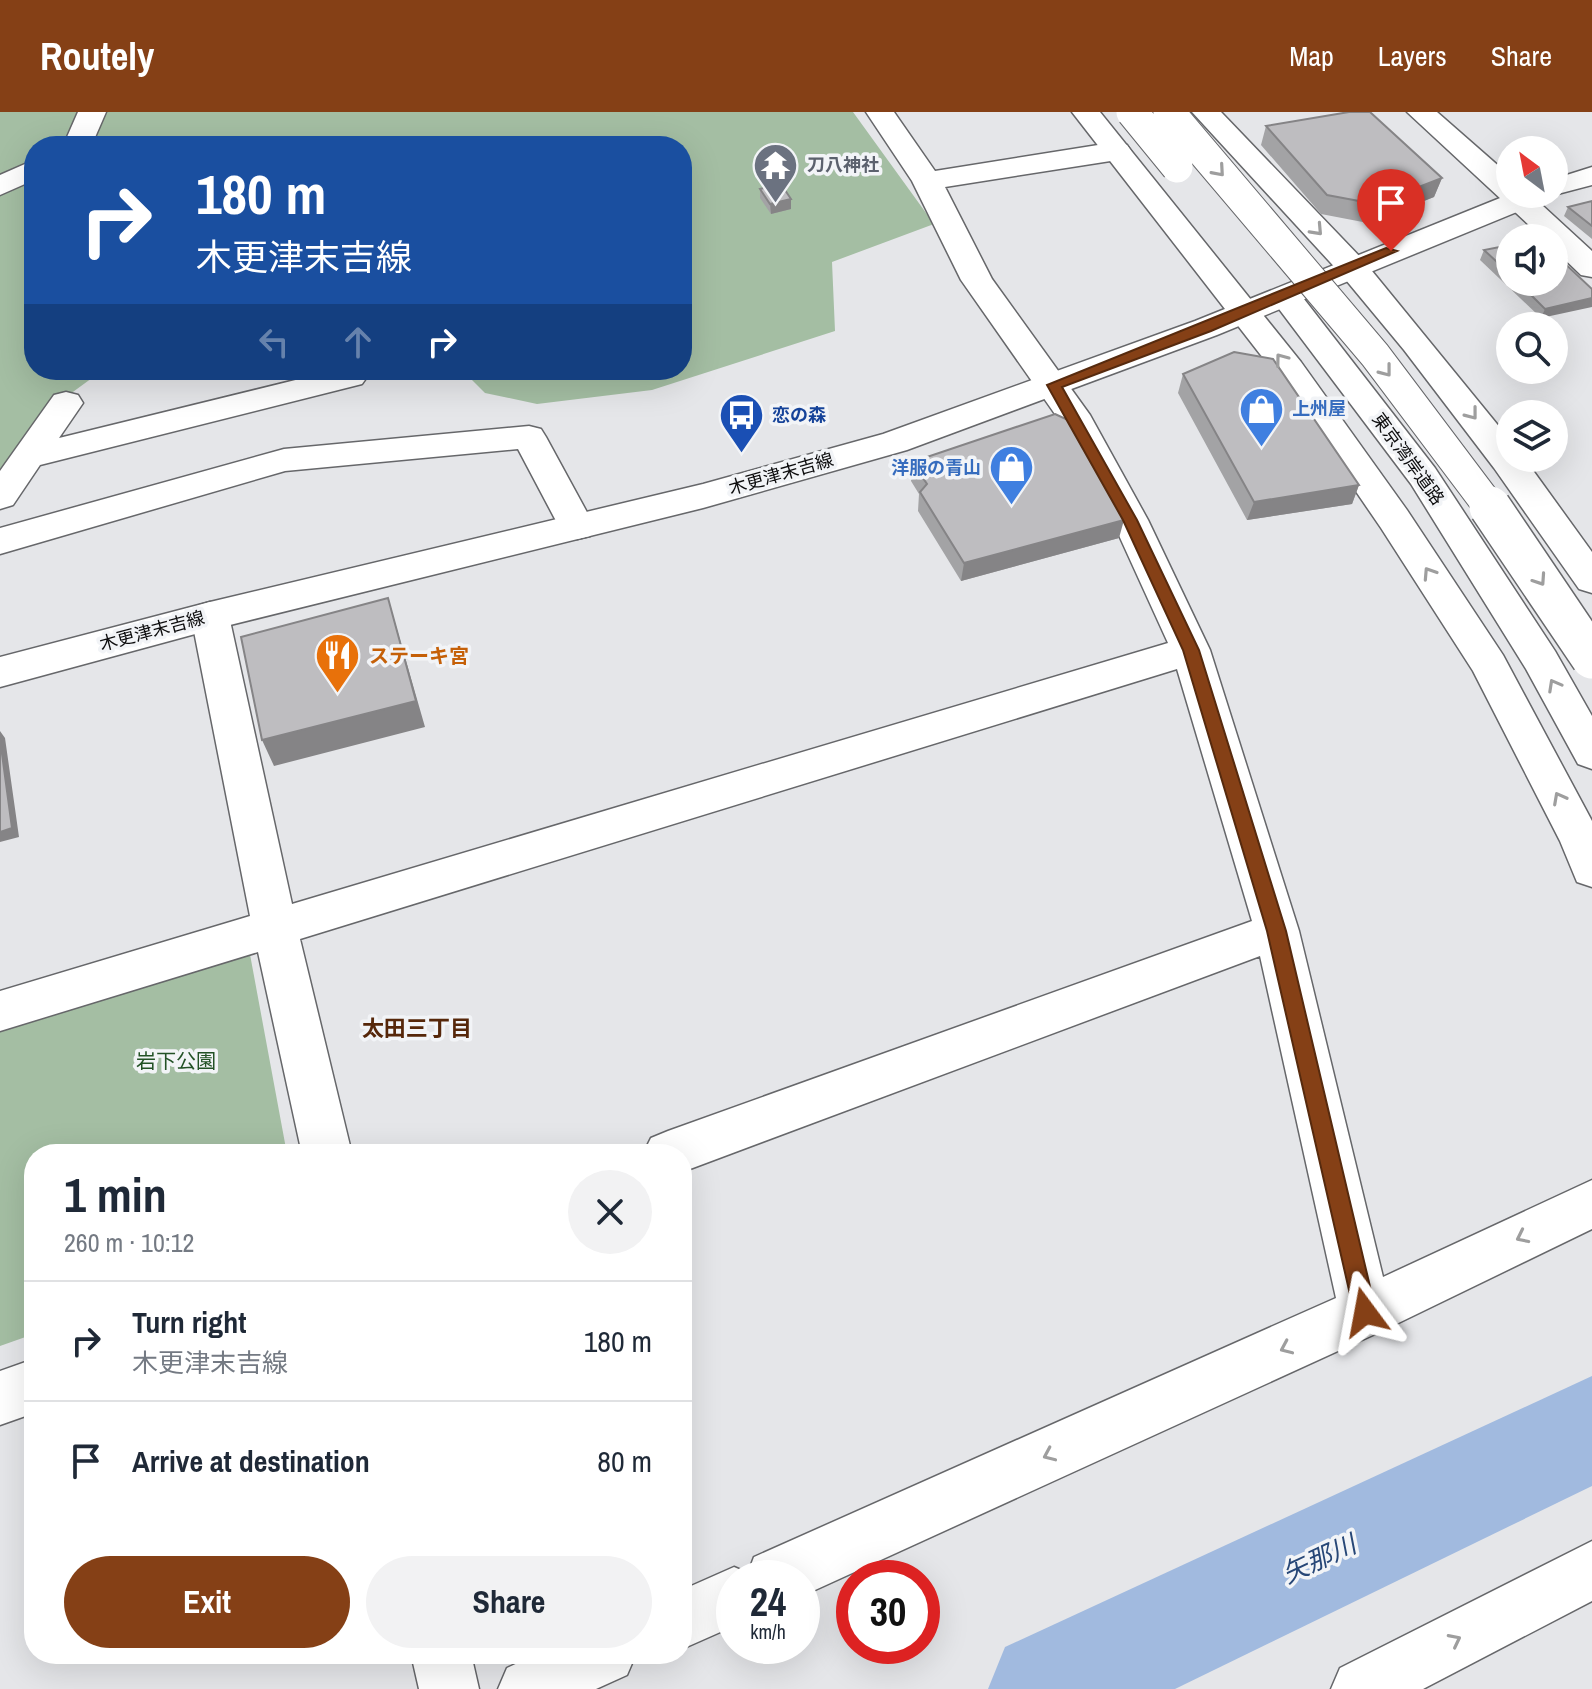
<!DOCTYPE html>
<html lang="en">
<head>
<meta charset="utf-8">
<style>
	body { margin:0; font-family:"Archivo Narrow","Noto Sans JP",sans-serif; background:#f2f2f3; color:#1f2937; height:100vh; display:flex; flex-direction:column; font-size:30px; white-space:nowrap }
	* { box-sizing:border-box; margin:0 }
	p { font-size:26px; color:#747a83 }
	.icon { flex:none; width:44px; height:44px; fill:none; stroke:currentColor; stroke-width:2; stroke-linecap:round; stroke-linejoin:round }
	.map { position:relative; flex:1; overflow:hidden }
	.side { position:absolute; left:24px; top:1032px; width:668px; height:520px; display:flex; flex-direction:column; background:#fff; border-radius:32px; box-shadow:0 8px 32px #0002 }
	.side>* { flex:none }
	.guide { position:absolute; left:24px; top:24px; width:668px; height:244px; border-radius:32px; box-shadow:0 8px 32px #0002; background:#1a4fa0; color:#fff; overflow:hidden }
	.needle { width:52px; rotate:328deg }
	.buttons { position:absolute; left:1496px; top:24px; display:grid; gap:16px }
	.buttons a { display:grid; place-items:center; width:72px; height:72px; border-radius:50%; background:#fff; box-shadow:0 8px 32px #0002; font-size:40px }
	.speed { position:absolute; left:716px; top:1448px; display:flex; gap:16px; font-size:40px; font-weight:700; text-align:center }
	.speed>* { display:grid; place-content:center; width:104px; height:104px; border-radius:50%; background:#fff; box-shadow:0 8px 32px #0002; line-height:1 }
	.speed small { font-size:20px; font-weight:400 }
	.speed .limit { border:12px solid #d22; background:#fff; color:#111 }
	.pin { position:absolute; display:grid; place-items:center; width:68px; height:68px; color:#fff; margin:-82px -34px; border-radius:50% 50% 50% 0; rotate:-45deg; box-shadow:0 0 8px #0007 }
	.pin .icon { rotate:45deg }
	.me { position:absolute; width:88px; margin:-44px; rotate:347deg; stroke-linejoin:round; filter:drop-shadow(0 0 6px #0008) }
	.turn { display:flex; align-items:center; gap:28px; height:168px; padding:0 40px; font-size:36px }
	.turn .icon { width:104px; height:104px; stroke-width:2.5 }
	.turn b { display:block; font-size:56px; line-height:68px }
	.lanes { display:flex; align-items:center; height:76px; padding:0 40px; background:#0003; justify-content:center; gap:40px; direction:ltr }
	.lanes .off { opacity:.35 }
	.round { display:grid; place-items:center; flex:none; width:84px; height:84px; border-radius:42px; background:#f2f2f3 }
	.summary { display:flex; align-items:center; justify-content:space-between; height:136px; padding:0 40px }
	h1 { font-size:48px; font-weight:700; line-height:60px }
	.cta { display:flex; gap:16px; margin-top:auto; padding:16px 40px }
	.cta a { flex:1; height:92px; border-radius:48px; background:#854016; color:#fff; font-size:32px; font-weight:700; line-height:92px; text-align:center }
	.cta a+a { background:#f2f2f3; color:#1f2937 }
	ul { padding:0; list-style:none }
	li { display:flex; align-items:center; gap:24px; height:120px; padding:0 40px; border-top:2px solid #e0e1e3 }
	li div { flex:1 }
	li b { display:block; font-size:30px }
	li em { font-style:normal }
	header { display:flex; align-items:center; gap:48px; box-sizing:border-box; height:112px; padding:0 40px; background:#854016; color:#fff }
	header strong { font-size:38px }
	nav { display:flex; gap:44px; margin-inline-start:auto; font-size:28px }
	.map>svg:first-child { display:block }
</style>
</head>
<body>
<header>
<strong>Routely</strong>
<nav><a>Map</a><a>Layers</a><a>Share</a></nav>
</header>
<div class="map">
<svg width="1592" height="1577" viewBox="0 0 1592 1577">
	<rect width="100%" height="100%" fill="#e5e6e9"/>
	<!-- green -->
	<path fill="#a4bea3" d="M0,0H853L934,112L832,150L835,219L652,278L537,292L485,281L462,258H682V34H34V258H103L66,285L0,357Z
		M249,837L287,1042H34V1222L0,1234V907Z"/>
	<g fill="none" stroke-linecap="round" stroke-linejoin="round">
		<!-- river -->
		<path fill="#a1badf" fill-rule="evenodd" d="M1592,1264V1374L1175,1577H988L1005,1535Z"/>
		<defs>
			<path id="minor" d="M78,0H106L93,30L90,34H59L67,25Z
				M866,0H894L935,59L1117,30L1127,33L1131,39L1127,45L1117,48L945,75L992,167L1090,303L1148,408L1210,538L1299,819L1383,1165L1592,1068V1117L1384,1218L802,1484V1466H734V1514L682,1537V1478L734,1455L748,1461L754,1445L1336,1186L1260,844L682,1060V1042H643L651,1026L668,1019L1252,809L1177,557L300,827L352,1042H302L258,840L0,919V879L250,804L191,504L197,494L210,490L223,494L229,504L292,792L1168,531L1112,408L1057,305L961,168L912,69Z
				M1407,0H1437L1510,64V82H1530L1592,139V165L1581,163L1554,137V126H1543Z
				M34,48V68L0,83V63Z
				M336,258H362L367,265L362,272L40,353L13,393L0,397V359L54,283L66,280L78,283L83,291L59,326Z
				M529,314L541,317L546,325L595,415L590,424L577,427L564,424L518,337L285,359L0,442V416L284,337Z
				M34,1247V1301L0,1313V1259Z
				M1592,1429V1489L1423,1577H1331L1340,1556Z
				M411,1542H471L479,1577H419Z
				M537,1542H636L627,1563L596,1577H498L507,1556Z"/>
			<path id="major" d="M1592,55V73L1550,84L1546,88L1217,223L907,338L703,396L210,518L0,575V545L210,490L703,372L883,322L1195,209L1510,82H1554V67Z"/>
			<path id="highway" d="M1072,0H1100L1301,250L1407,398L1503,543L1592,709V775L1577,770L1560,729L1473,559L1381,416L1277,264Z
				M1192,0H1221L1363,148L1510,328V346H1524L1592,440V481L1579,477L1494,356L1404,238L1341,162Z
				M1286,176L1297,178L1435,356L1555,539L1592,604V657L1578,652L1526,557L1411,372L1270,185L1275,178Z"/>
		</defs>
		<!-- minor casing -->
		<use href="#minor" stroke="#66676a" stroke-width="3"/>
		<!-- major casing -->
		<use href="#major" stroke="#66676a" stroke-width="3"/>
		<!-- highway casing -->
		<use href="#highway" stroke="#66676a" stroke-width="3"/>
		<!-- minor -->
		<use href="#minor" fill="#fff" fill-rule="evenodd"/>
		<!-- major -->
		<use href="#major" fill="#fff" fill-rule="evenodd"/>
		<!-- highway -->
		<use href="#highway" fill="#fff" fill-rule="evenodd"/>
		<defs>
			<path id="highway-bridge-far1" d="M1132,0L1177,55
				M1169,0L1375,243L1491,397"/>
			<path id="highway-bridge" d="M1490,395L1592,546"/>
		</defs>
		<!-- highway-bridge-far1 casing -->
		<use href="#highway-bridge-far1" stroke="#66676a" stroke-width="33" stroke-linecap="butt"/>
		<!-- highway-bridge casing -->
		<use href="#highway-bridge" stroke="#66676a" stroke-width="44" stroke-linecap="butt"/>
		<!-- highway-bridge-far1 -->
		<use href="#highway-bridge-far1" stroke="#fff" stroke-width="31"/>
		<!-- highway-bridge -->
		<use href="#highway-bridge" stroke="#fff" stroke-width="41"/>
	</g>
	<!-- wall -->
	<path fill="#a3a3a5" d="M1266,14L1442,66L1434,85L1368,111L1321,102L1261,33Z
		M760,77L791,97L771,102L760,86Z
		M1592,89V127L1564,104L1568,95Z
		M1510,133V170H1554L1566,146L1564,151L1592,177L1541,206L1480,148L1484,138Z
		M1183,262L1359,373L1352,392L1247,408L1178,281Z
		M912,350L1119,426L961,469L918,399L919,382L911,369Z"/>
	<!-- shaded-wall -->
	<path fill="#858486" d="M1442,66L1434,85L1368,111L1375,92Z
		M791,87V97L771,102L770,92Z
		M1592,186V195L1541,206L1545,197Z
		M1359,373L1352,392L1247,408L1254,390Z
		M1124,408L1119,426L961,469L964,451Z
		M388,486L425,615L274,654L262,628Z
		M0,619L5,626L19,725L0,730Z"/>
	<!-- building -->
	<path fill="#bebdc0" stroke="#858486" stroke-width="2" d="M1349,0H1370L1442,66L1375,92L1327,83L1266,14Z
		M781,72L791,87L770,92L760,77Z
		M1592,89V114L1568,95Z
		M1510,133V162L1484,138Z
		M1554,135L1566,146L1560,147L1592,177V186L1545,197L1518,170H1554Z
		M1234,240L1273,247L1359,373L1254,390L1183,262Z
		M1055,302L1068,308L1124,408L964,451L920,380L927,372L912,350Z
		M388,486L416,589L262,628L241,525Z
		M0,627L12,716L0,720Z"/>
	<!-- one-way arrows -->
	<defs><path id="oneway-chevron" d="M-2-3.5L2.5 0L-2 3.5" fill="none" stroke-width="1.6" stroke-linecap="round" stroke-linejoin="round" transform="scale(2)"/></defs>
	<g stroke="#9e9e9e">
		<use href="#oneway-chevron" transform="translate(1219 59) rotate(49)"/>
		<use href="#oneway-chevron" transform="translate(1317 118) rotate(47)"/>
		<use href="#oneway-chevron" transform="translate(1281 247) rotate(-127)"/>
		<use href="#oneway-chevron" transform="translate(1386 259) rotate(52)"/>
		<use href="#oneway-chevron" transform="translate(1472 302) rotate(52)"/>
		<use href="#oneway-chevron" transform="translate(1429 461) rotate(-123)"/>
		<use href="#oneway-chevron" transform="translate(1540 468) rotate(56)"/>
		<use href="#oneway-chevron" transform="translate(1554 573) rotate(-119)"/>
		<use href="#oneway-chevron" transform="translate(1559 686) rotate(-118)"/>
		<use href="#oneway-chevron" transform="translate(1522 1125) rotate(154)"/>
		<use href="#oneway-chevron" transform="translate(1286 1236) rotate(156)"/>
		<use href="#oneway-chevron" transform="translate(1049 1343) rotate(156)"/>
		<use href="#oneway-chevron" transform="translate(1455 1528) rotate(-27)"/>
	</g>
	<!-- route -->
	<path fill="#854016" stroke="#562a0e" stroke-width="2" d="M1386,136L1397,139L1211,219L1062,275L1137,408L1199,538L1286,819L1376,1200L1373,1208L1365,1211L1357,1208L1354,1200L1267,819L1183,538L1123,408L1047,273Z"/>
	<!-- icons -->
	<defs>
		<symbol id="temple-pin" viewBox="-11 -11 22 30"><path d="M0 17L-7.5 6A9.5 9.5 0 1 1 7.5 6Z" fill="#6b7280" stroke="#f2f4f7"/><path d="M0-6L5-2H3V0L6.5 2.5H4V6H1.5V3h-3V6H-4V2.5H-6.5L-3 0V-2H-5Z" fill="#fff"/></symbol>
		<symbol id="shop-pin" viewBox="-11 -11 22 30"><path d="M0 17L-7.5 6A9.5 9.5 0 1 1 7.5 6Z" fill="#3f7fe0" stroke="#f2f4f7"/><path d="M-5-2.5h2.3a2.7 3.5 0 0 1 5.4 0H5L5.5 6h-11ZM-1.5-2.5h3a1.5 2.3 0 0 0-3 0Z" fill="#fff"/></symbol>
		<symbol id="bus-pin" viewBox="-11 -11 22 30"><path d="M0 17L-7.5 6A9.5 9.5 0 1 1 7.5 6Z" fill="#1a4fb4" stroke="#f2f4f7"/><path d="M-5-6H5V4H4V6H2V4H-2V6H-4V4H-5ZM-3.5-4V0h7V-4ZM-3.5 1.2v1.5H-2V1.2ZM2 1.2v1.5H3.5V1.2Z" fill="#fff"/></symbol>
		<symbol id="restaurant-pin" viewBox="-11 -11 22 30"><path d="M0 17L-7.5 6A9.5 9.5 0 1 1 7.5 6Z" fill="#e8710a" stroke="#f2f4f7"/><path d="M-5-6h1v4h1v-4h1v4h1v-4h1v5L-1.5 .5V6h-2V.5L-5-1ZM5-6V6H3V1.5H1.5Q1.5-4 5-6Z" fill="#fff"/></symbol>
	</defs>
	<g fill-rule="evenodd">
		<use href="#temple-pin" x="750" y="28" width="51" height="69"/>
		<use href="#shop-pin" x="1236" y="272" width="51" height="69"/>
		<use href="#bus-pin" x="716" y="278" width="51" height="69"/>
		<use href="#shop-pin" x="986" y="330" width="51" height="69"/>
		<use href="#restaurant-pin" x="312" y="518" width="51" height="69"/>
	</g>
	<g text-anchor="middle" stroke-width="7" stroke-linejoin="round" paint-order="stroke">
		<!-- far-worship labels -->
		<g font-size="18" font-weight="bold" fill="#5b616d" stroke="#f2f4f7" text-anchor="start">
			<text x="807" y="59">刀八神社</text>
		</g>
		<!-- far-shop labels -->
		<g font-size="18" font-weight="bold" fill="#366cbe" stroke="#f2f4f7" text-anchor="start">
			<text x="1292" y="303">上州屋</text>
			<text x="981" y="362" text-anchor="end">洋服の青山</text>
		</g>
		<!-- far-transit labels -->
		<g font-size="18" font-weight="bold" fill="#164399" stroke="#f2f4f7" text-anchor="start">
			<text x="772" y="309">恋の森</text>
		</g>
		<!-- far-street labels -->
		<g font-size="18" fill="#0c0c0d" stroke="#f2f4f7">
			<text transform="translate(1408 347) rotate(54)" y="6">東京湾岸道路</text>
			<text transform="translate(781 362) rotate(-16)" y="6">木更津末吉線</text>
			<text transform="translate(152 519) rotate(-15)" y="6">木更津末吉線</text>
		</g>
		<!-- food labels -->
		<g font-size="20" font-weight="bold" fill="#c56008" stroke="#f2f4f7" text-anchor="start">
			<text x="369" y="551">ステーキ宮</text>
		</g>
		<!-- park labels -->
		<g font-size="20" fill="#235226" stroke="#f2f4f7">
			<text x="176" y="956">岩下公園</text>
		</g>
		<!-- neighbourhood labels -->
		<g font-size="22" font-weight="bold" fill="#56270a" stroke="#f2f4f7">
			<text x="417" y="924">太田三丁目</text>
		</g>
		<!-- near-water labels -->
		<g font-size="26" font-style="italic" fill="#274777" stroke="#f2f4f7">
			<text transform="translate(1319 1447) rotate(-25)" y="9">矢那川</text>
		</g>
	</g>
</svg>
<div class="buttons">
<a><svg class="needle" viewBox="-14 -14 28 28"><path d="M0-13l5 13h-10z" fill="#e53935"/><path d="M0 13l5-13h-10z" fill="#747a83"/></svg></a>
<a><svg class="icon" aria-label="sound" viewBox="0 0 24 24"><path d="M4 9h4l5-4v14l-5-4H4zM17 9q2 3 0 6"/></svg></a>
<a><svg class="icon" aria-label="search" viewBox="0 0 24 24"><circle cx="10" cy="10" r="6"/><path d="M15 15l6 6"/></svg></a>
<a><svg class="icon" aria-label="layers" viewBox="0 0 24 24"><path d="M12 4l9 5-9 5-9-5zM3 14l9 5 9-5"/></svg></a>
</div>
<div class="speed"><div>24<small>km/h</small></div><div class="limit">30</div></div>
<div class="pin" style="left:1391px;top:139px;background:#d93025"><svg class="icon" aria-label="arrive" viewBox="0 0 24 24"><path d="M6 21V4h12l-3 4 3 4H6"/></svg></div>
<svg class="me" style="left:1365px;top:1200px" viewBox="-20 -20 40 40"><path d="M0-17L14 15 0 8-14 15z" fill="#854016" stroke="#fff" stroke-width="4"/></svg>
<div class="guide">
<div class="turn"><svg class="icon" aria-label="right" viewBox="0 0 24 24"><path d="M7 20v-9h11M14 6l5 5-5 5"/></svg><div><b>180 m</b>木更津末吉線</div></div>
<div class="lanes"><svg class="icon off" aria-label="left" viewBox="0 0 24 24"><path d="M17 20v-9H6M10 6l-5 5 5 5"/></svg><svg class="icon off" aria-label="ahead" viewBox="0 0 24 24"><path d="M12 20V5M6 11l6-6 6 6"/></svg><svg class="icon" aria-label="right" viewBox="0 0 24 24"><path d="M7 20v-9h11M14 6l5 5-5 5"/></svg></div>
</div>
<section class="side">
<div class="summary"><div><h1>1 min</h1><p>260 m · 10:12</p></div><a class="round"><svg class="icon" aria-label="close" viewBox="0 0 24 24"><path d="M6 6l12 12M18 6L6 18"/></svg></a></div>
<ul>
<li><svg class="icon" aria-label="right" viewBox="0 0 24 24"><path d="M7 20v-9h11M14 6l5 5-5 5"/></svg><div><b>Turn right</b><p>木更津末吉線</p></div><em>180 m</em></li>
<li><svg class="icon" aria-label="arrive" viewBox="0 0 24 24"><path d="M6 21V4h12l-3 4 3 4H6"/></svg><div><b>Arrive at destination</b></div><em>80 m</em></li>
</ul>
<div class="cta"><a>Exit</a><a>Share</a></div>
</section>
</div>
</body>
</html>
